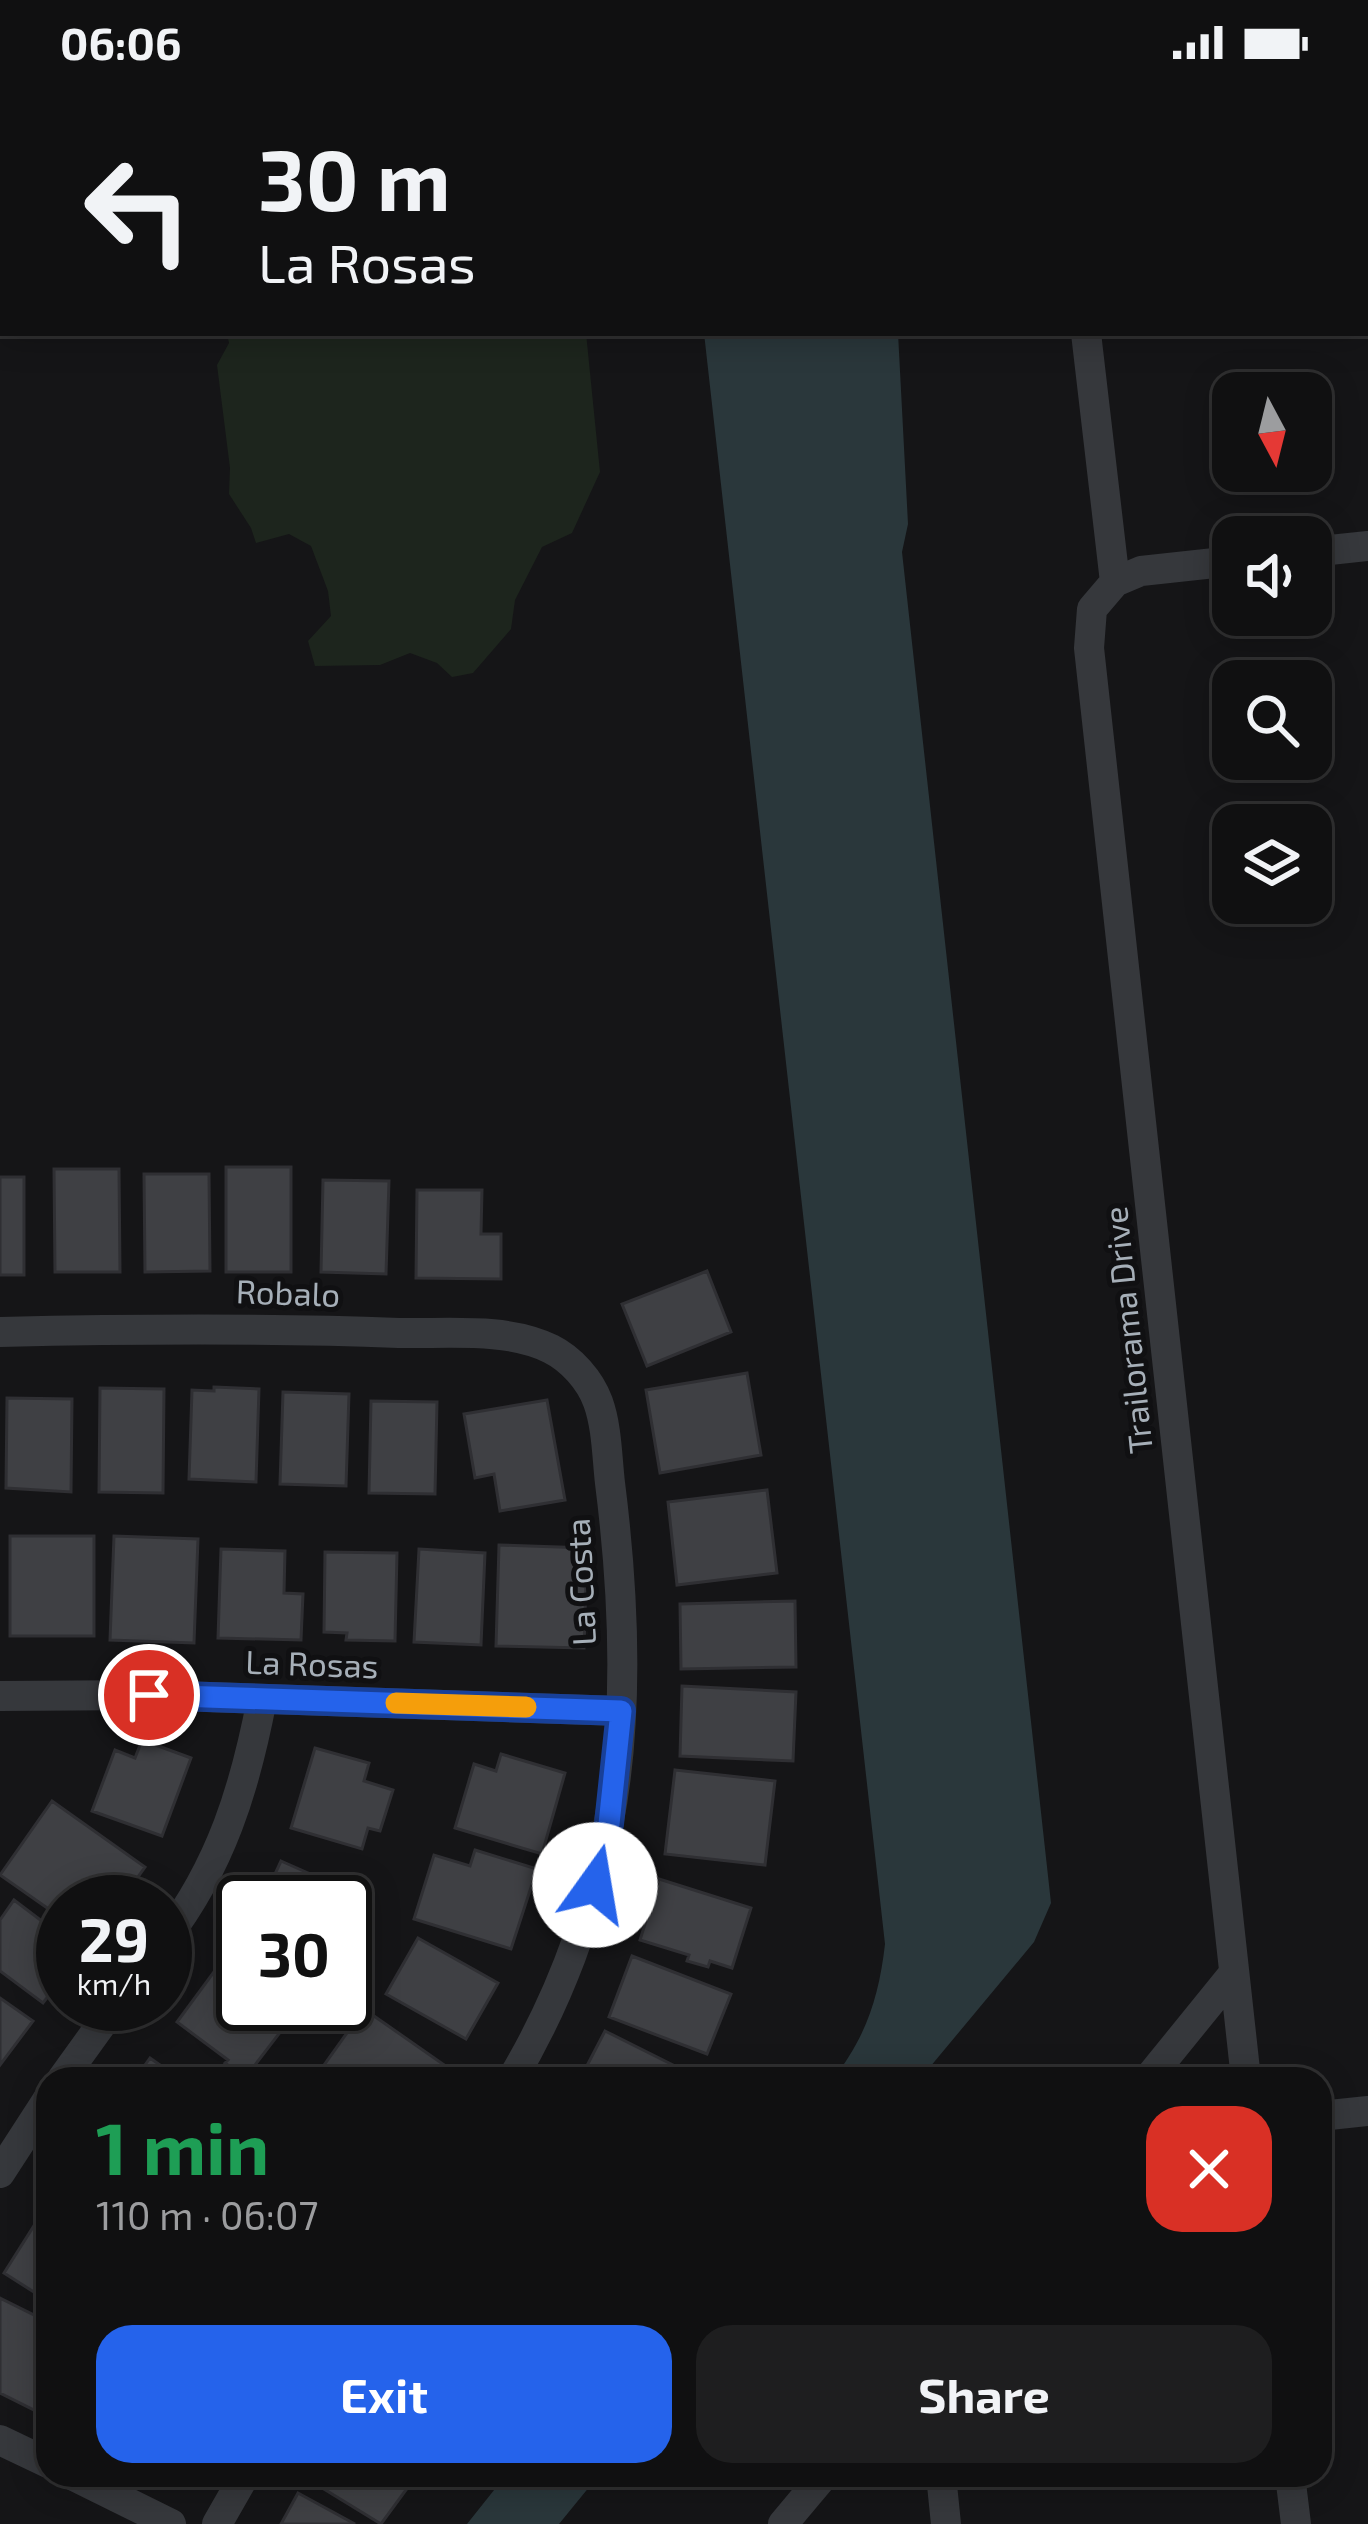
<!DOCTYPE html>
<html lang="en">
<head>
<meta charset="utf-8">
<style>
	body { margin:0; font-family:"Exo 2",sans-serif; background:#1e1e1f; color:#f1f3f6; height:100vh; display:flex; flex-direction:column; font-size:45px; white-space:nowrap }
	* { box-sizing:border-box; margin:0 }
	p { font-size:39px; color:#9c9d9f }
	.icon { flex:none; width:66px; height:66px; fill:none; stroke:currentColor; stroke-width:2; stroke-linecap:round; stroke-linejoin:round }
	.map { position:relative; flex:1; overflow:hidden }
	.sheet { position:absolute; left:36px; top:1983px; width:1296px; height:420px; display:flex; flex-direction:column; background:#101011; border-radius:36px; box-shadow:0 6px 30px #0003,0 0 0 3px #303031 }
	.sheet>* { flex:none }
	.banner { position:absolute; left:0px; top:0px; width:1368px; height:252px; box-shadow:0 6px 30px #0003,0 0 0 3px #303031; background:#101011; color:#f1f3f6; overflow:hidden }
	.needle { width:78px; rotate:173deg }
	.tools { position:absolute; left:1212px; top:288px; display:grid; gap:24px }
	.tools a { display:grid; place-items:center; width:120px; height:120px; border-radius:24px; background:#101011; box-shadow:0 6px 30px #0003,0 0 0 3px #303031; font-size:60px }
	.speed { position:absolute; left:36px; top:1791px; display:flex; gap:24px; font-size:60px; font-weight:700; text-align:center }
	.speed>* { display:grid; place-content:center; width:156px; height:156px; border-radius:50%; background:#101011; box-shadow:0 6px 30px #0003,0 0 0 3px #303031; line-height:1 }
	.speed small { font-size:30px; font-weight:400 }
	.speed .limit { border:6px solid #111; border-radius:18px; background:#fff; color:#111 }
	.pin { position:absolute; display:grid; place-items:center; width:102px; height:102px; color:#fff; margin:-51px; border:6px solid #fff; border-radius:50%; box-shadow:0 3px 12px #0007 }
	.me { position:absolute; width:132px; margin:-66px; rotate:13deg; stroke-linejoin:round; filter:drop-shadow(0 0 9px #0008) }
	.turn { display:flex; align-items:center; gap:42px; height:252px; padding:0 60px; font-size:54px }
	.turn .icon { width:156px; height:156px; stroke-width:2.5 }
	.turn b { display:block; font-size:84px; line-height:102px }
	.round { display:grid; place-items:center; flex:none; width:126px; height:126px; border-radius:36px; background:#1e1e1f }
	.overview { display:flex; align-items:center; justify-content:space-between; height:204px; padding:0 60px }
	h1 { font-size:72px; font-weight:700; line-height:90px; color:#1e9e55 }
	.action { display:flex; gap:24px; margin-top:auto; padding:24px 60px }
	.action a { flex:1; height:138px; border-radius:36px; background:#2563eb; color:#fff; font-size:48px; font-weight:700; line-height:138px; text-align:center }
	.action a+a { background:#1e1e1f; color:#f1f3f6 }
	.status { display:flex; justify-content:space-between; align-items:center; height:84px; padding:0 60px; background:#101011; direction:ltr }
	.status svg { height:33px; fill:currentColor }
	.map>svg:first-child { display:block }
</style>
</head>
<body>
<div class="status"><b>06:06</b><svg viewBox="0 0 49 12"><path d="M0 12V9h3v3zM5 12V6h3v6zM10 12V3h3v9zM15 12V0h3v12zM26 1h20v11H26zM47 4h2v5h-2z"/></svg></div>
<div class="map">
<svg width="1368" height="2440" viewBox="0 0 1368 2440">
	<rect width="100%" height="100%" fill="#151517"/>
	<!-- green -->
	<path fill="#1d251d" d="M211,0H561L562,3H211Z
		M227,249H586L600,388L572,449L542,463L515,516L511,545L473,589L452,593L437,579L410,569L380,581L315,582L308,557L331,532L328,507L311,462L289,450L256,459L251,444L229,410L230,384L217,281L229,259Z"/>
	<!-- water -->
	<path fill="#2a373b" d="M704,249H898L908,440L902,468L1051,1819L1034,1858L920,1995H833C866,1953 879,1913 885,1860Z
		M506,2391H599L559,2440H467Z"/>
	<!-- building -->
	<path fill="#3f4044" stroke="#2f2f33" stroke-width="3" d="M226,1083H291V1188H226Z
		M54,1085H119L120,1188H55Z
		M144,1090H209L210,1187L145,1188Z
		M0,1093H24V1191H0Z
		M323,1096L389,1097L386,1190L321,1188Z
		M417,1106H482L481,1150H501V1195L416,1194Z
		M707,1187L731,1248L647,1282L622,1220Z
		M747,1289L761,1371L660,1389L646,1306Z
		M214,1303L259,1305L256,1398L189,1395L192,1306L214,1307Z
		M100,1304L164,1305L163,1409L99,1408Z
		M283,1308L349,1310L346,1402L280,1400Z
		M7,1314L72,1315L71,1408L6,1404Z
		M547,1316L565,1416L500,1427L494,1390L475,1394L464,1330Z
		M371,1317L437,1318L435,1410L369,1409Z
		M767,1406L777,1489L677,1501L668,1418Z
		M10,1452H94V1552H10Z
		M114,1452L198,1455L194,1559L110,1556Z
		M499,1461L587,1464L584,1564L496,1562Z
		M221,1465L285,1467L284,1509L303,1510L301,1556L218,1554Z
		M419,1465L485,1469L481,1561L414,1558Z
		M325,1468L397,1469L395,1557L346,1556L347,1549L324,1548Z
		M795,1517L796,1583L681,1585L680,1520Z
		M682,1602L796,1608L793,1677L680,1672Z
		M142,1656L191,1674L162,1752L92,1727L115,1666L135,1674Z
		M315,1664L369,1679L364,1697L393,1706L380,1747L368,1744L362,1765L291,1744Z
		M501,1670L565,1689L542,1770L455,1744L474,1680L496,1687Z
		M675,1686L775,1697L765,1781L665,1770Z
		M52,1717L145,1783L120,1818H63V1835L0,1791Z
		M475,1766L537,1785L511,1865L414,1835L434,1771L470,1782Z
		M281,1777L333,1800L327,1818H262Z
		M659,1795L751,1824L732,1884L710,1877L708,1883L687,1877L689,1871L640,1856Z
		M14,1816L63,1853V1893L43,1919L0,1887V1836Z
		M345,1826L373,1838L347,1897H345Z
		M418,1854L498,1899L466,1955L386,1910Z
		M632,1872L731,1910L707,1970L609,1933Z
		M216,1885L243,1905V1920H263L288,1938L248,1990L243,1992L225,1979L228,1976L177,1938Z
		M0,1914L33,1937L0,1981Z
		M364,1925L450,1985L442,1995H338L322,1984Z
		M605,1947L701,1995H580Z
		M150,1974L180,1995H135Z
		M42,2129L48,2132V2217L4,2189Z
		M0,2214L48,2238V2333L0,2309Z
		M308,2391H417L381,2440L306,2394Z
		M298,2409L355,2440H281Z"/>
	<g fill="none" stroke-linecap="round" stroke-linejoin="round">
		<!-- minor -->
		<path stroke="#36383c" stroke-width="30" d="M1058,0V3
			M1086,249L1115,498L1092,525L1089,564L1246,1995
			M1311,468L1368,462
			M1115,498L1141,487L1233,477
			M0,1248C133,1245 266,1244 399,1249C447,1250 507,1243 551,1265C571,1275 590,1296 598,1318C607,1343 607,1373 610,1399C624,1510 630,1631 608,1742C591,1830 558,1918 512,1995
			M0,1612L149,1611L621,1627
			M165,1855C221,1782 245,1704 262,1615
			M62,1995L116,1920
			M1148,1995L1234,1889
			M1320,2032L1368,2027
			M0,2089L48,2015
			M0,2356L48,2379
			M72,2391L171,2440
			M941,2391L946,2440
			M1290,2391L1296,2440
			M217,2440L245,2391
			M783,2440L824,2391"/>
	</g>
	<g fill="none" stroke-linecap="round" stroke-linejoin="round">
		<defs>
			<path id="route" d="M149,1611L621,1627L609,1740L595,1801"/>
		</defs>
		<!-- route casing -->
		<use href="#route" stroke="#184099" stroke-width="30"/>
		<!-- route -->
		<use href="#route" stroke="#2563eb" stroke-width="21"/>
		<!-- slow -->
		<path stroke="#f59e0b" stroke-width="21" d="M396,1619L526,1623"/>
	</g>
	<g text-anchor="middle" stroke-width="10" stroke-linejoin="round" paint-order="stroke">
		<!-- street labels -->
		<g font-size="33" fill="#a6afb8" stroke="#101012">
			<text transform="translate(288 1209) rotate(2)" y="12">Robalo</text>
			<text transform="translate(1128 1246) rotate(-96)" y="12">Trailorama Drive</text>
			<text transform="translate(581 1498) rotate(-93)" y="12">La Costa</text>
			<text transform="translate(312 1580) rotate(2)" y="12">La Rosas</text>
		</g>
	</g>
</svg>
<div class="tools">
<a><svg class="needle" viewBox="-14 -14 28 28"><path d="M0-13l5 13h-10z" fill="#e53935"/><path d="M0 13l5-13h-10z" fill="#9c9d9f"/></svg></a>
<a><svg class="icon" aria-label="sound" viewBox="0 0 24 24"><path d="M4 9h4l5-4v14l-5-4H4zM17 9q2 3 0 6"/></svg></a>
<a><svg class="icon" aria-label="search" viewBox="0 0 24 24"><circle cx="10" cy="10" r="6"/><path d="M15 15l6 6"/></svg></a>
<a><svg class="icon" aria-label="layers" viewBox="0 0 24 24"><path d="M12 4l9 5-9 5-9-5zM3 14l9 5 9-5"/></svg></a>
</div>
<div class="speed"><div>29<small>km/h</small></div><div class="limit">30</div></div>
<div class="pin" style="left:149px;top:1611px;background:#d93025"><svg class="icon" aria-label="arrive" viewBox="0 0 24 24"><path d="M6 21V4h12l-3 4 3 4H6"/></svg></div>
<svg class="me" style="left:595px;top:1801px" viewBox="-20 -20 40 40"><circle r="19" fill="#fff"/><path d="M0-13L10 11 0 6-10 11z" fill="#2563eb"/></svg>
<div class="banner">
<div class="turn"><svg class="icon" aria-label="left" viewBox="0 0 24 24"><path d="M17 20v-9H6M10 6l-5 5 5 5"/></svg><div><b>30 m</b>La Rosas</div></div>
</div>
<section class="sheet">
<div class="overview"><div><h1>1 min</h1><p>110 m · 06:07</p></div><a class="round" style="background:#d93025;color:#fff"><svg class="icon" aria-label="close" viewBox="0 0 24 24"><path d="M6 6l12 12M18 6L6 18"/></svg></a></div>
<div class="action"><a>Exit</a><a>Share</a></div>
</section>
</div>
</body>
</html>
